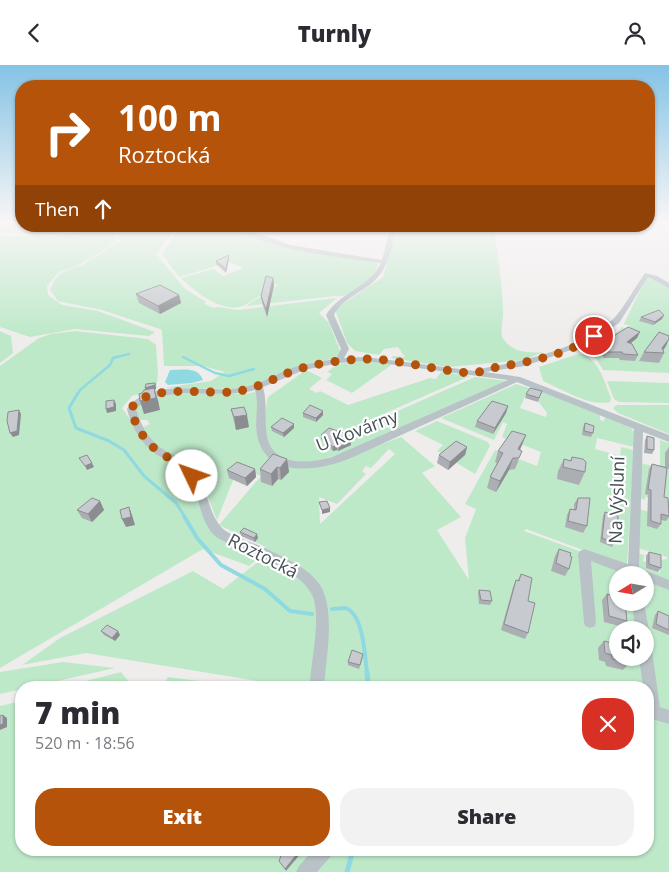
<!DOCTYPE html>
<html lang="en">
<head>
<meta charset="utf-8">
<style>
	body { margin:0; font-family:"Open Sans",sans-serif; background:#f2f2f3; color:#2b2b33; height:100vh; display:flex; flex-direction:column; font-size:19px; white-space:nowrap }
	* { box-sizing:border-box; margin:0 }
	p { font-size:16px; color:#7c7c81 }
	.icon { flex:none; width:28px; height:28px; fill:none; stroke:currentColor; stroke-width:2; stroke-linecap:round; stroke-linejoin:round }
	.map { position:relative; flex:1; overflow:hidden }
	.side { position:absolute; left:15px; top:616px; width:639px; height:175px; display:flex; flex-direction:column; background:#fff; border-radius:20px; box-shadow:0 1px 4px #0004 }
	.side>* { flex:none }
	.banner { position:absolute; left:15px; top:15px; width:640px; height:152px; border-radius:20px; box-shadow:0 1px 4px #0004; background:#b45309; color:#fff; overflow:hidden }
	.needle { width:32px; rotate:259deg }
	.buttons { position:absolute; left:609px; top:501px; display:grid; gap:10px }
	.buttons a { display:grid; place-items:center; width:45px; height:45px; border-radius:50%; background:#fff; box-shadow:0 1px 4px #0004; font-size:25px }
	.pin { position:absolute; display:grid; place-items:center; width:42px; height:42px; color:#fff; margin:-21px; border:2px solid #fff; border-radius:50%; box-shadow:0 1px 5px #0007 }
	.me { position:absolute; width:55px; margin:-28px; rotate:312deg; stroke-linejoin:round; filter:drop-shadow(0 0 4px #0008) }
	.turn { display:flex; align-items:center; gap:18px; height:105px; padding:0 20px; font-size:22px }
	.turn .icon { width:65px; height:65px; stroke-width:2.5 }
	.turn b { display:block; font-size:35px; line-height:42px }
	.then { display:flex; align-items:center; height:48px; padding:0 20px; background:#0003; gap:10px; font-size:19px }
	.round { display:grid; place-items:center; flex:none; width:52px; height:52px; border-radius:20px; background:#f2f2f3 }
	.summary { display:flex; align-items:center; justify-content:space-between; height:85px; padding:0 20px }
	h1 { font-size:30px; font-weight:800; line-height:38px }
	.action { display:flex; gap:10px; margin-top:auto; padding:10px 20px }
	.action a { flex:1; height:58px; border-radius:20px; background:#b45309; color:#fff; font-size:20px; font-weight:800; line-height:58px; text-align:center }
	.action a+a { background:#f2f2f3; color:#2b2b33 }
	header { display:flex; justify-content:space-between; align-items:center; height:65px; padding:0 20px; background:#fff; font-size:22px; font-weight:800 }
	.map>svg:first-child { display:block }
</style>
</head>
<body>
<header><svg class="icon" aria-label="back" viewBox="0 0 24 24"><path d="M15 5l-7 7 7 7"/></svg>Turnly<svg class="icon" aria-label="person" viewBox="0 0 24 24"><circle cx="12" cy="8" r="4"/><path d="M4 21q1-7 8-7t8 7"/></svg></header>
<div class="map">
<svg width="669" height="807" viewBox="0 0 669 807">
	<rect width="100%" height="100%" fill="#efecec"/>
	<!-- green -->
	<path fill="#bee9c9" fill-rule="evenodd" d="M0,157H21V161H65L64,167L56,169L3,168L0,165Z
		M110,161L117,176L94,191L75,202L59,207L47,221L48,230L62,240L98,246L155,267L149,271L75,264L30,272L0,262V171H58Z
		M121,161H177L156,189L185,224L206,237L204,239L214,243L218,242L238,245L337,233L319,248L329,258L341,288L333,294L311,298L292,304L245,324L163,323L211,316L225,307L203,301H164L162,266L160,264L102,245L58,236L50,225L55,214L61,208L82,200L120,176L118,170L120,165L124,164Z
		M181,161H229L278,181L376,197L378,200C373,215 352,234 335,231L246,241L278,220L276,219C267,225 249,240 239,242C219,246 194,226 181,213L214,204L223,211L243,203L230,197L179,212L162,189Z
		M398,161H494C497,190 503,220 503,249C503,257 499,269 504,275C514,288 529,288 543,287L524,295L448,302L391,293L393,291L405,292L398,282L384,284L379,290L355,286L347,278L335,244L383,212Z
		M647,211L669,223V308L603,305L590,284L615,269L622,262L628,264L630,261L624,259Z
		M0,266L11,271L13,288L0,298Z
		M75,266L148,274L156,280L158,310L156,325L132,331L122,343L154,388L184,402L198,430L210,465L260,492L249,501L203,484L0,603V301L39,273L51,269Z
		M578,289C598,289 605,319 611,333L610,337C589,342 562,324 543,316L539,302Z
		M363,296L390,299V301L352,328L326,315L332,309L327,307L338,299Z
		M306,305L322,313L309,324L317,328L320,326L348,340L430,313L436,314L441,307L470,311L356,361L359,363L475,312L508,316C453,341 400,370 342,388C328,393 313,399 298,397C262,394 262,359 268,332Z
		M607,316L669,318V338L619,337L614,334Z
		M516,319L549,329L600,350V355L604,356L605,352L631,363L634,367V382L597,373L595,384L620,391L621,382L634,385L627,499L623,500L526,464L524,466L582,487L590,497L593,495L627,510H618V538H633L637,565H618V592L641,593L646,622H294L86,588L22,600L60,573L193,506L223,524L263,493L290,507L263,485L266,482L255,477L258,473L242,471L219,460L261,411L238,403L217,455L204,422L187,398L156,381L143,362L150,359L147,355H139L135,342L161,329H246L255,327L258,330L256,365L261,381L297,403H306L335,396L401,372L435,401L422,408L461,452L437,465L469,515L465,473L476,444L465,439L495,385L537,401L541,387L502,372L507,359L503,357L494,375L441,353ZM527,327L541,331L538,336L547,348L546,352L520,343ZM389,384L395,389L320,459L319,432L337,439L366,409L362,406L366,401L371,403Z
		M617,340H669V369L618,348L613,343Z
		M437,356L488,377L490,381L475,409L437,386L443,380L415,366Z
		M660,375L669,378V517L637,502V488L647,491H644L643,496L647,497V503L660,508V495L667,494V492L638,483L639,444L667,452L665,437L645,432V435L640,433L641,398L660,403Z
		M645,515L669,525V648L664,647L659,640L642,538H645Z
		M63,597L115,603L0,629V607Z
		M121,607L133,622H62Z
		M168,612L245,622H162Z
		M648,635L650,651L669,656V807H0V641L21,636V785H648Z"/>
	<!-- water -->
	<path fill="#8fdae1" d="M170,305C183,305 198,301 203,315L192,318L168,320L165,317Z"/>
	<g fill="none" stroke-linecap="round" stroke-linejoin="round">
		<!-- stream-far3 -->
		<path stroke="#8fdae1" stroke-width="2.5" d="M183,292L215,308L229,311L254,304
			M77,330L80,325L110,300L113,293L129,289"/>
		<!-- stream-far2 -->
		<path stroke="#8fdae1" stroke-width="3" d="M78,328L69,343L76,363L109,376L124,385L144,411L176,438L185,452"/>
		<!-- stream-far1 -->
		<path stroke="#8fdae1" stroke-width="4" d="M184,451L197,473L221,500L265,524L290,546L312,549
			M332,544L346,543C364,551 365,591 367,609"/>
		<!-- stream -->
		<path stroke="#8fdae1" stroke-width="5" d="M367,607L368,622
			M347,807L353,785"/>
		<!-- minor -->
		<path fill="#b9c2c7" fill-rule="evenodd" d="M229,161H237L290,180L382,195L391,161H397C392,181 389,204 372,218C359,229 342,234 334,250L349,284L344,293L365,292L475,306L479,304C524,296 576,285 612,255C621,248 637,219 645,208L657,211L669,218V223L648,212L619,258L588,279L525,301L485,307L520,312L669,370V377L643,367L639,503L669,515V525L645,516V510H627L591,496L596,557L595,561L590,563L585,561L584,557L578,489L580,486L584,484L628,499L634,364L517,317L351,393C322,405 269,415 258,374C253,358 260,341 255,325C220,336 161,317 136,344C141,362 152,380 170,388C177,392 184,393 190,399C208,417 206,446 222,463C228,470 257,479 267,484C285,493 309,503 320,520C336,546 326,593 324,622H310C310,599 323,548 311,528C301,510 277,500 259,491C249,486 221,477 214,470C196,452 201,420 181,402C176,397 168,396 161,392C143,383 132,363 127,344C151,311 205,329 240,323C261,320 278,307 298,301C310,298 323,296 336,294L341,284L326,250C340,227 369,223 381,198C333,191 271,186 229,161ZM365,296L508,315L332,392C305,400 268,401 266,364C265,350 267,336 263,322L304,305L339,298Z
			M632,538H644L649,565L647,569L645,570V565H635Z
			M645,579L650,581L652,586L660,642L669,645V659L649,653L648,650V622H643L639,592H645Z
			M313,785H334L331,791L317,807H296L299,801Z"/>
	</g>
	<!-- wall -->
	<path fill="#abaeb2" d="M229,190V194L226,208L216,199V196Z
		M273,213L274,220L267,252L262,238L261,231Z
		M136,229L179,230L181,238L160,249L139,238Z
		M664,250L662,254L653,260L639,256L641,252Z
		M637,273L630,278L638,290L635,296L620,295L619,293H604L598,285L601,279Z
		M666,281L663,285L664,288L659,298L639,296L644,287Z
		M542,326L538,337L525,333L526,329Z
		M508,341L506,348L493,369L475,362L477,356Z
		M231,344L249,362L236,365Z
		M303,348L323,350L316,357L303,352Z
		M585,358L593,368L591,372L582,370L583,362Z
		M271,362L294,363L284,372L272,366Z
		M321,370L351,380L338,386L337,385L333,386L321,374Z
		M526,370L520,385L518,397L515,404L509,405L496,427L487,423L490,412L497,398L495,397L498,386Z
		M647,371L654,385L652,389L644,388L645,375Z
		M467,382L465,390L448,405L437,398L439,390Z
		M669,382V404L667,403L664,432L669,445V452L666,456L661,455V459L657,464L647,461L648,430L645,429L649,404L652,399L665,402V388Z
		M572,392L585,407L579,420L557,414L558,406L564,394L570,396Z
		M287,394L289,407L281,415L278,414L272,421L261,417L260,404Z
		M255,404L256,412L247,421L229,413L227,405Z
		M578,433L587,461L583,468L565,462L567,450L570,444H574V439Z
		M100,436L104,445L92,457L82,453L77,445Z
		M605,447L618,466L616,470L614,478L612,482L600,477L603,451Z
		M240,467L258,473L255,477L241,471Z
		M559,484L570,491L569,504L565,511L551,506L555,491Z
		M649,487L661,503L658,507L646,503V491Z
		M521,509L528,536V568L525,574L501,565L513,522L516,515H518Z
		M479,525L492,536L490,540L479,539L478,528Z
		M607,529L627,556L623,562L604,557L602,535Z
		M658,546L669,551V570L652,563L655,550Z
		M101,566L120,570L115,576L104,570Z
		M604,576L630,598L623,605L606,601L605,597L599,595L598,583Z
		M363,592L359,604L348,600V597Z"/>
	<!-- shaded-wall -->
	<path fill="#8b8d91" d="M83,161L82,165L70,166L69,162Z
		M229,190V194L226,208V204Z
		M273,213L274,220L267,252L266,245Z
		M179,230L181,238L160,249L158,241Z
		M664,250L662,254L653,260L655,257Z
		M640,267L637,273L625,283L627,277Z
		M669,274L666,281L661,288L662,283Z
		M155,318L156,322V324L154,325L158,335L160,345L144,349L140,336L147,327L145,323Z
		M114,335L116,339V346L107,348L106,344Z
		M508,341L506,348L493,369L495,363Z
		M19,345L21,349L19,370L13,372L10,368Z
		M323,346V350L316,357V353Z
		M247,350L249,362L236,365L234,352Z
		M294,359V363L284,372L283,368Z
		M526,370L521,382L516,393L518,384Z
		M351,376V380L338,386L339,382Z
		M337,380V385L333,386V382Z
		M467,382L465,390L448,405L450,397Z
		M513,393L509,405L496,427L500,416Z
		M287,394L289,407L281,415L280,403Z
		M92,398L94,402L87,405L85,401Z
		M277,402L278,414L272,421L271,409Z
		M255,404L256,412L247,421L245,413Z
		M100,436L104,445L92,457L88,449Z
		M129,442L132,450L135,460L126,462L122,454Z
		M330,443V447L322,449V445Z
		M257,469L258,473L255,477L254,473Z
		M118,566L120,570L115,576L112,573Z
		M3,650L7,653V662L0,665V660Z
		M300,785H301L302,787L286,806L285,804Z
		M307,785H310L305,791L304,788Z"/>
	<!-- building -->
	<path fill="#c7cacf" stroke="#8b8d91" d="M229,190L226,204L216,196Z
		M266,211L273,213L266,245L261,231Z
		M160,220L179,230L158,241L136,229Z
		M659,245L664,250L655,257L641,252Z
		M628,262L640,267L627,277L632,279L638,290L623,289L622,287H607L601,279Z
		M659,267L669,271V274L662,283L664,288L644,287Z
		M155,318V320L145,323L146,319Z
		M154,323L156,333L140,336L139,329L142,328L144,325Z
		M530,323L542,326L539,333L526,329Z
		M114,335V342L106,344V336Z
		M492,336L508,341L495,363L477,356Z
		M310,340L323,346L316,353L303,348Z
		M244,342L247,350L234,352L231,344Z
		M19,345L17,366L10,368L7,356L8,347Z
		M282,353L294,359L283,368L271,362Z
		M585,358L594,361L593,368L584,366Z
		M329,363L343,368L351,376L339,382L337,380L333,382L321,370Z
		M512,366L526,370L518,384L522,386L519,393H513L500,416L490,412L503,388L498,386Z
		M647,371L654,373V385L647,384Z
		M456,376L467,382L450,397L439,390Z
		M273,389L287,394L280,403L277,402L271,409L260,404Z
		M87,390L92,398L85,401L79,393Z
		M572,392L583,394L586,397L585,407L563,402L564,394L571,396Z
		M237,397L255,404L245,413L227,405Z
		M652,399L667,403L664,432L668,433L669,451L661,449V459L651,456V425L648,424Z
		M92,433L100,436L88,449L77,445Z
		M578,433H590L587,461L568,456L570,444L576,445Z
		M327,436L330,443L322,445L319,437Z
		M129,442L131,452L122,454L120,445Z
		M605,447L618,451V466H617L614,478L602,473Z
		M244,463L257,469L254,473L240,467Z
		M559,484L571,488L570,491L572,492L569,504L556,498Z
		M649,487L661,490V503L649,499Z
		M521,509L532,513L528,536L535,538L528,568L504,559L516,515L519,516Z
		M479,525L490,526L492,536L481,535Z
		M607,529L618,533V538H625L627,556L609,551Z
		M658,546L669,551V565L656,559Z
		M107,560L118,566L112,573L101,566Z
		M604,576L618,580V592H629L630,598L612,594V590L605,588Z
		M352,585L363,589L360,600L348,597Z
		M63,620L76,622H61Z
		M3,650V659L0,660V651Z
		M284,785H300L285,804L279,796L282,788Z
		M301,785H307L304,788Z"/>
	<!-- sky -->
	<linearGradient id="sky" x2="0" y2="1"><stop stop-color="#84c3e5"/><stop offset="0.58" stop-color="#f8f6f6"/><stop offset="1" stop-color="#f8f6f6" stop-opacity="0"/></linearGradient>
	<rect width="669" height="270" fill="url(#sky)"/>
	<g fill="none" stroke-linecap="round" stroke-linejoin="round">
		<!-- route -->
		<path stroke="#b45309" stroke-width="9" stroke-dasharray="0 16.2" d="M192,411C183,397 175,397 162,389C146,379 135,361 131,344C146,318 203,329 231,327C259,325 277,310 302,303C321,298 342,295 362,294C396,293 436,306 471,308C478,308 486,305 493,303C527,297 565,291 594,271"/>
	</g>
	<g text-anchor="middle" stroke-width="4.5" stroke-linejoin="round" paint-order="stroke">
		<!-- street labels -->
		<g font-size="18" fill="#475157" stroke="#fff">
			<text transform="translate(357 366) rotate(-21)" y="6">U Kovárny</text>
			<text transform="translate(617 435) rotate(-88)" y="6">Na Výsluní</text>
			<text transform="translate(263 491) rotate(27)" y="6">Roztocká</text>
		</g>
	</g>
</svg>
<div class="buttons">
<a><svg class="needle" viewBox="-14 -14 28 28"><path d="M0-13l5 13h-10z" fill="#e53935"/><path d="M0 13l5-13h-10z" fill="#7c7c81"/></svg></a>
<a><svg class="icon" aria-label="sound" viewBox="0 0 24 24"><path d="M4 9h4l5-4v14l-5-4H4zM17 9q2 3 0 6"/></svg></a>
</div>
<div class="pin" style="left:594px;top:271px;background:#d93025"><svg class="icon" aria-label="arrive" viewBox="0 0 24 24"><path d="M6 21V4h12l-3 4 3 4H6"/></svg></div>
<svg class="me" style="left:192px;top:411px" viewBox="-20 -20 40 40"><circle r="19" fill="#fff"/><path d="M0-13L10 11 0 6-10 11z" fill="#b45309"/></svg>
<div class="banner">
<div class="turn"><svg class="icon" aria-label="right" viewBox="0 0 24 24"><path d="M7 20v-9h11M14 6l5 5-5 5"/></svg><div><b>100 m</b>Roztocká</div></div>
<div class="then">Then<svg class="icon" aria-label="ahead" viewBox="0 0 24 24"><path d="M12 20V5M6 11l6-6 6 6"/></svg></div>
</div>
<section class="side">
<div class="summary"><div><h1>7 min</h1><p>520 m · 18:56</p></div><a class="round" style="background:#d93025;color:#fff"><svg class="icon" aria-label="close" viewBox="0 0 24 24"><path d="M6 6l12 12M18 6L6 18"/></svg></a></div>
<div class="action"><a>Exit</a><a>Share</a></div>
</section>
</div>
</body>
</html>
